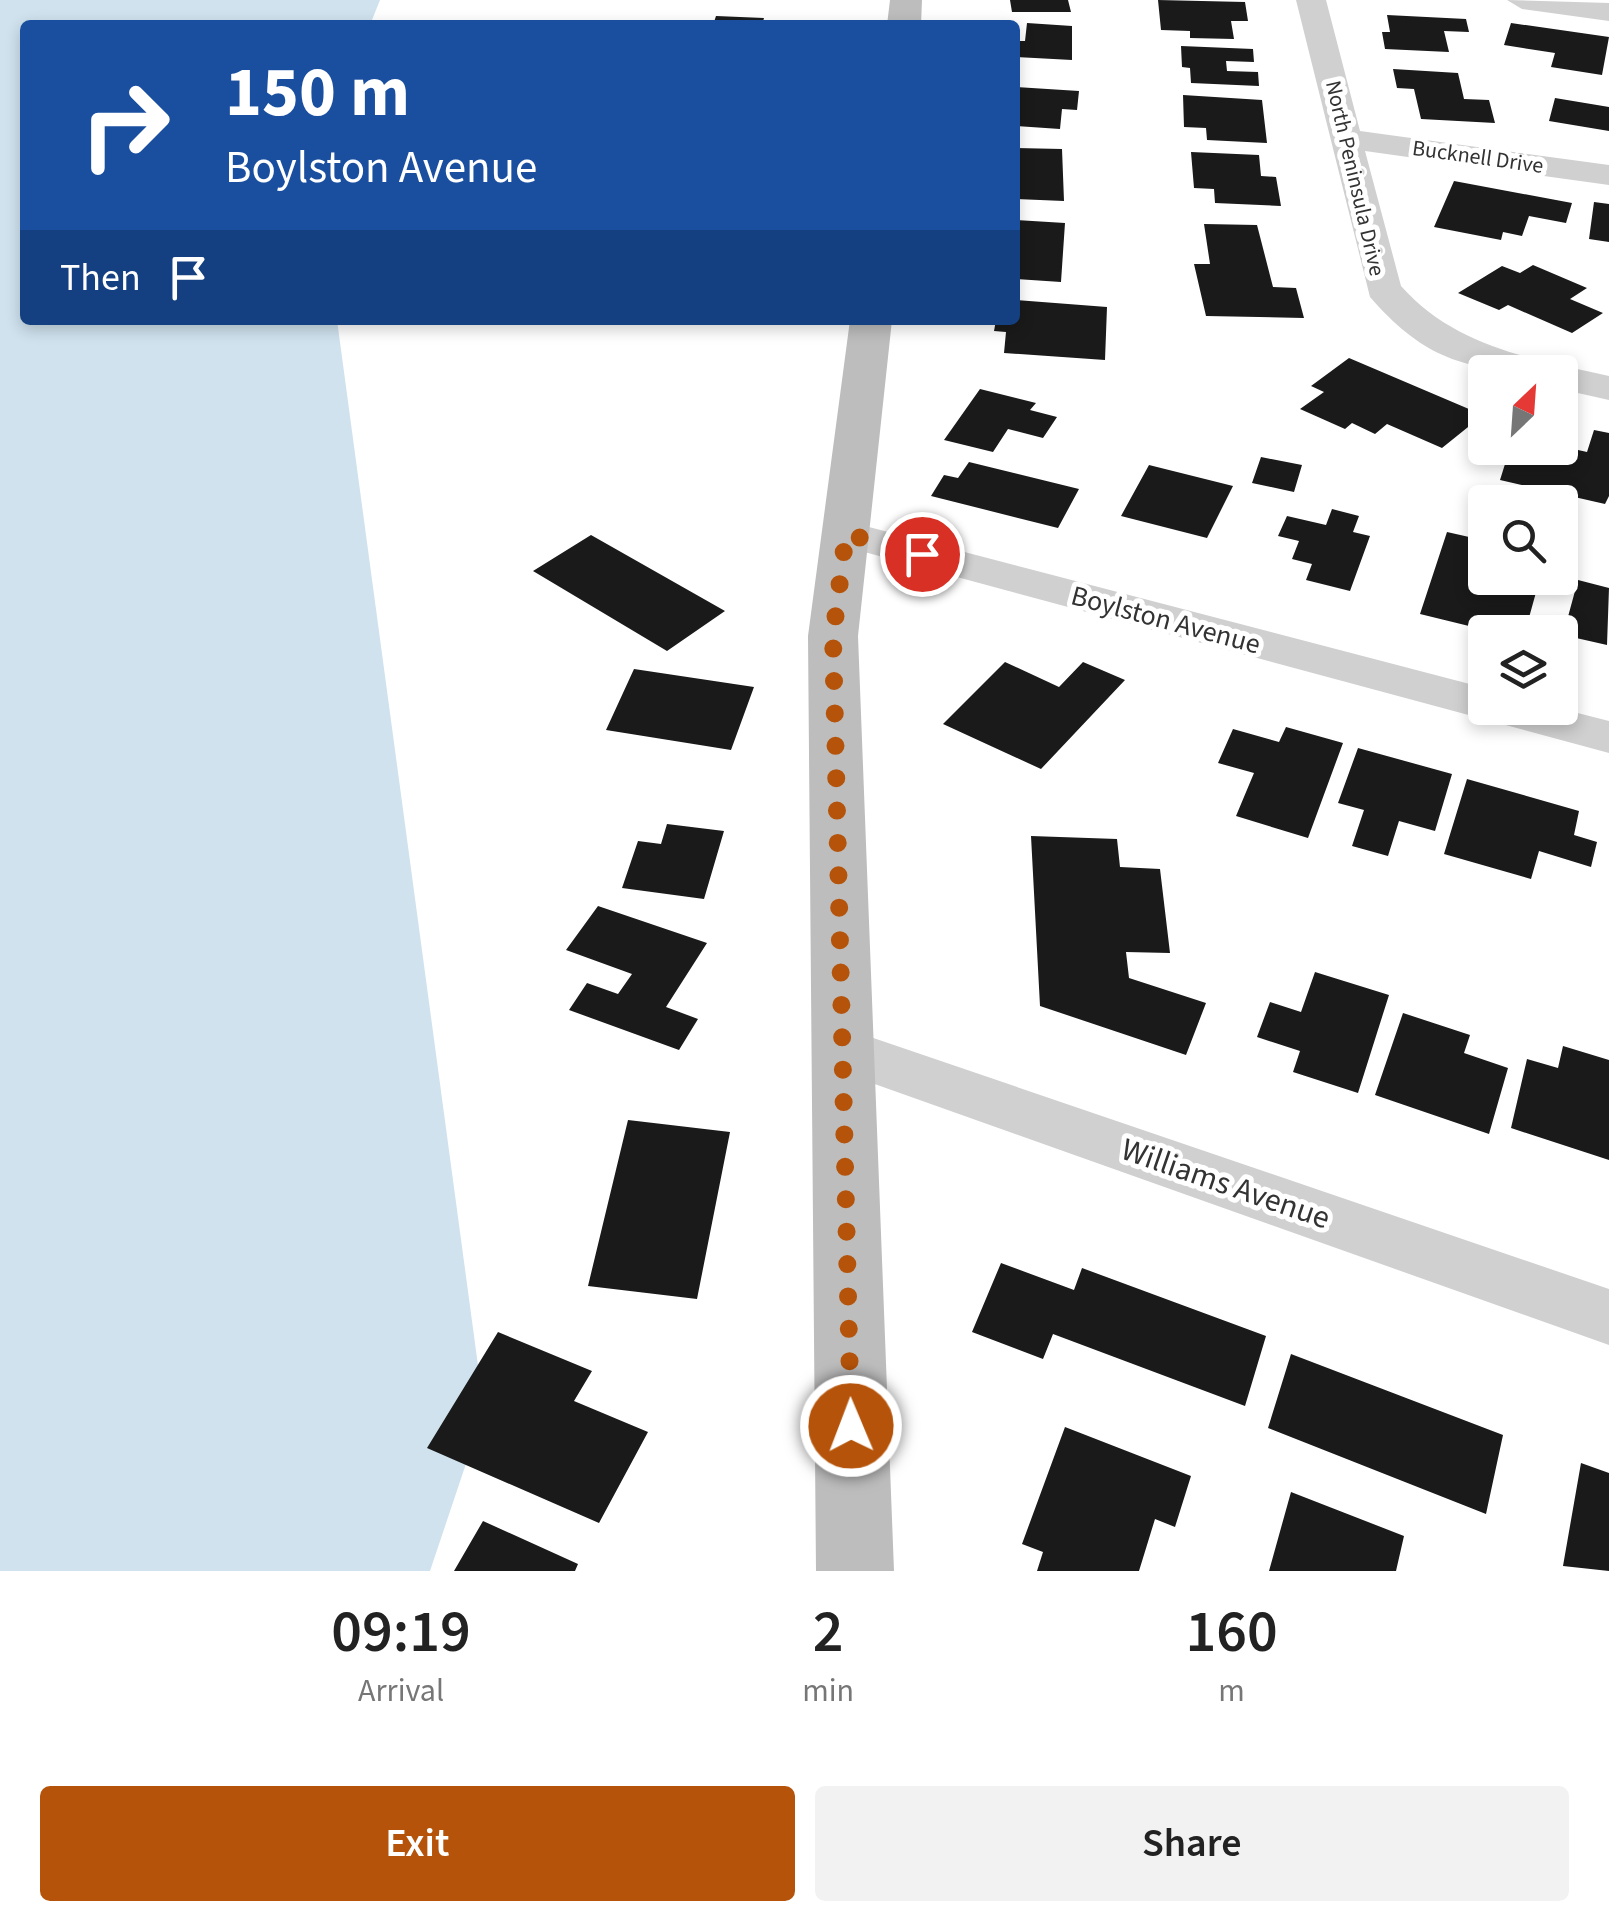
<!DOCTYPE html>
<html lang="en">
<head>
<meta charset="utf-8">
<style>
	body { margin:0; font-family:"Source Sans 3",sans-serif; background:#f2f2f2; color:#222; height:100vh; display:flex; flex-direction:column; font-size:38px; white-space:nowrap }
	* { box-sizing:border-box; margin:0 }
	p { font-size:32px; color:#767676 }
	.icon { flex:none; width:55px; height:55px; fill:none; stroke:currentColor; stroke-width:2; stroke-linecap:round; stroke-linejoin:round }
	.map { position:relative; height:1571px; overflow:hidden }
	.drawer { display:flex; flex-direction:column; background:#fff; flex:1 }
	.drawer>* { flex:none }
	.banner { position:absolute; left:20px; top:20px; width:1000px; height:305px; border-radius:10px; box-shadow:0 5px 15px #0003; background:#1a4fa0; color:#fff; overflow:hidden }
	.needle { width:65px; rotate:25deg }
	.fabs { position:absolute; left:1468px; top:355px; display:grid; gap:20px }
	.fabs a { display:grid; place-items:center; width:110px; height:110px; border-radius:10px; background:#fff; box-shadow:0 5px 15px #0003; font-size:50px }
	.pin { position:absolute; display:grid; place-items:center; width:85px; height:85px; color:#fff; margin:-42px; border:5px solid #fff; border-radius:50%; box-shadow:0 2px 10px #0007 }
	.me { position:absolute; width:110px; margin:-55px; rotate:359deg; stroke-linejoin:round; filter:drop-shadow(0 0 8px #0008) }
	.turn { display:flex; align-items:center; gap:35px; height:210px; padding:0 40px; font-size:45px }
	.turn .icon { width:130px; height:130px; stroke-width:2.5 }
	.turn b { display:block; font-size:70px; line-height:85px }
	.then { display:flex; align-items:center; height:95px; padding:0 40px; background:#0003; gap:20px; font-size:38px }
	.eta { display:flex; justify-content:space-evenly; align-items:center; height:170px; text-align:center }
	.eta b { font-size:60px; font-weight:600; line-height:70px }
	.action { display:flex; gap:20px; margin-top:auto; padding:20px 40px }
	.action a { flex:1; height:115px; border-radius:10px; background:#b45309; color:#fff; font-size:40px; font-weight:600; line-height:115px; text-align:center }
	.action a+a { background:#f2f2f2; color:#222 }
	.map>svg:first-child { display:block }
</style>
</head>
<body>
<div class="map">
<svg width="1609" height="1571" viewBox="0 0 1609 1571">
	<rect width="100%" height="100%" fill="#fff"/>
	<!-- water -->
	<path fill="#cfe2ee" d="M0,0H380L370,25H25V320H337L484,1410L430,1571H0Z"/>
	<!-- building -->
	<path fill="#1a1a1a" d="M1010,0H1068L1071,12H1012Z
		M1158,0L1245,2L1248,21H1231L1234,39L1190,38V31L1161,30Z
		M1387,15L1466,19L1469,32L1444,31L1449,52L1385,49L1382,32H1390Z
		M716,16L764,18L762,25H713Z
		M1027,23L1072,26V60L1015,57V41H1025Z
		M1511,23L1609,37L1602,75L1551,67L1555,53L1504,45Z
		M1181,46L1253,49L1254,62L1226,61L1227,71L1258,72L1259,86L1191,83L1190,68L1182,67Z
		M1393,69L1458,73L1464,99L1489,100L1495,123L1421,119L1414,89L1397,88Z
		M1015,87L1079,91L1077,110L1062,109L1060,129L1015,126Z
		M1183,95L1262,100L1267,143L1207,140L1206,128L1184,127Z
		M1555,98L1609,107V131L1549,121Z
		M1015,148L1062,149L1064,201L1015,199Z
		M1191,152L1259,155L1261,176L1276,177L1281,206L1215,203L1214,189L1194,188Z
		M1454,181L1572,203L1566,223L1529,216L1522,236L1503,232L1501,240L1434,227Z
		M1594,202L1609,204V242L1589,239Z
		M1015,220L1065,223L1061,282L1015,279Z
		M1204,224L1257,225L1273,287L1296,288L1304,318L1206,316L1194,264H1210Z
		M1533,265L1587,288L1570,299L1603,313L1572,333L1508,305L1499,310L1458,293L1502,266L1520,273Z
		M1015,300L1107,307L1105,360L1004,353L1006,332L994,331L996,320H1015Z
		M1349,358L1483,415L1442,448L1387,424L1375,434L1352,423L1345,429L1300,409L1324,392L1311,386Z
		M980,389L1036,403L1030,410L1057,417L1043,438L1008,429L993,452L944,440Z
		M1594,430L1609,433V496L1605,504L1500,480L1510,448L1560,446L1587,452Z
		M1261,457L1302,465L1294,492L1252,483Z
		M969,462L1079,489L1058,528L931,496L944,475L958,478Z
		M1149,465L1233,486L1207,538L1121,516Z
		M1332,509L1359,516L1353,532L1370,536L1350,591L1306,580L1312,564L1292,559L1299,541L1278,536L1287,516L1326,525Z
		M1481,530L1485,531V578H1540L1525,632L1472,619L1469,626L1420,614L1447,532L1478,539Z
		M591,535L725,611L667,651L533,571Z
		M1578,580L1609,588L1607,645L1563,635Z
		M1005,662L1059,687L1083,662L1125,680L1041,769L943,724Z
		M634,669L754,687L731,750L606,730Z
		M1286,727L1343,743L1308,838L1236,816L1254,773L1218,763L1233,729L1279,742Z
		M1358,748L1452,774L1435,831L1399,821L1388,856L1352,846L1364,810L1338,803Z
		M1467,779L1579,811L1574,835L1597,842L1591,867L1539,851L1531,879L1444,854Z
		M667,824L724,831L704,899L622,888L638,841L661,844Z
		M1031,836L1117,839L1120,867L1160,869L1170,953L1126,952L1129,978L1206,1003L1186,1055L1040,1006Z
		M598,906L707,943L666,1007L698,1019L679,1050L569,1010L587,983L618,994L632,974L566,950Z
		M1315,972L1389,995L1358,1093L1293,1072L1300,1051L1257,1037L1270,1002L1301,1012Z
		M1403,1013L1470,1035L1464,1053L1508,1068L1489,1134L1375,1095Z
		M1563,1046L1609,1060V1160L1511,1128L1527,1059L1558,1068Z
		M628,1120L730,1132L697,1299L588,1286Z
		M1001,1263L1074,1290L1082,1268L1266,1336L1245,1406L1053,1334L1043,1359L972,1332Z
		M498,1332L592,1371L574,1401L648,1432L599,1523L427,1448Z
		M1291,1354L1503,1435L1486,1514L1268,1428Z
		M1065,1427L1191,1476L1175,1527L1155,1519L1139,1571H1037L1043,1552L1022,1544Z
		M1581,1463L1609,1473V1571L1563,1566Z
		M1291,1492L1404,1536L1396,1571H1269Z
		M483,1521L578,1564L575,1571H454Z"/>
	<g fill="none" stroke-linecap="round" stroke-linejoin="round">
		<!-- street -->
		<path fill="#d0d0d0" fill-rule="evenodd" d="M1296,0H1326L1360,131L1609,165V185L1365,151L1401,286C1456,348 1534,359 1609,376V400L1560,389V372C1475,372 1429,365 1370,297Z
			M1507,0L1609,3V21L1522,9Z
			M846,521L1485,688V708H1558L1609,721V753L831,543L824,534L831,525Z
			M844,1028L1609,1289V1345L824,1066L816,1050L824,1034Z"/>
		<!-- secondary -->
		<path fill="#bdbdbd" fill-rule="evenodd" d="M890,0H922L921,25H887Z
			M850,320H892L858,636L894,1571H816L808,636Z"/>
	</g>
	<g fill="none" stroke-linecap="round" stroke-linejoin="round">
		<!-- route -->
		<path stroke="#b45309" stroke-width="18" stroke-dasharray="0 32.4" d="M851,1426L833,636L846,534L922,554"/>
	</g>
	<g text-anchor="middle" stroke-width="10" stroke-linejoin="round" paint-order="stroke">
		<!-- far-street labels -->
		<g font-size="22" fill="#333" stroke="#fff">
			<text transform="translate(1478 156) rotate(8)" y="8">Bucknell Drive</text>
			<text transform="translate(1356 178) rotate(77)" y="8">North Peninsula Drive</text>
		</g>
		<!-- street labels -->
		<g font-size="28" fill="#333" stroke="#fff">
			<text transform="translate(1166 619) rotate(15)" y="10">Boylston Avenue</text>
		</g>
		<!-- near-street labels -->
		<g font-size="32" fill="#333" stroke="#fff">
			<text transform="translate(1226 1183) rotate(19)" y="11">Williams Avenue</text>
		</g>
	</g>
</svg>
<div class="fabs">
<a><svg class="needle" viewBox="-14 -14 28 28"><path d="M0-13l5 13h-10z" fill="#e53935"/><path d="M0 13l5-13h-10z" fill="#767676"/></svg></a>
<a><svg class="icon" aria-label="search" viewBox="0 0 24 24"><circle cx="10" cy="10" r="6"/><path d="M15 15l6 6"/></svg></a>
<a><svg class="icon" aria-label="layers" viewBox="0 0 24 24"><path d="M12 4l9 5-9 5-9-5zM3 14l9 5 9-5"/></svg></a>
</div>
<div class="pin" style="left:922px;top:554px;background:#d93025"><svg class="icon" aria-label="arrive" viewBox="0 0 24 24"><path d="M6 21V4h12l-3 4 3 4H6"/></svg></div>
<svg class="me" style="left:851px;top:1426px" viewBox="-20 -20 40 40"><circle r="17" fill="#b45309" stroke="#fff" stroke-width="3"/><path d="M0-11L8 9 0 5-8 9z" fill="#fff"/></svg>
<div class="banner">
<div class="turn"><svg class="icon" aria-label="right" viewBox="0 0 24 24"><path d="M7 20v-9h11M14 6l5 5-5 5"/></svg><div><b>150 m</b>Boylston Avenue</div></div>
<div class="then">Then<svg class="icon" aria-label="arrive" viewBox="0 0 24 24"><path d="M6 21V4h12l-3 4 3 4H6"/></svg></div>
</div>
</div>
<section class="drawer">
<div class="eta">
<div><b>09:19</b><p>Arrival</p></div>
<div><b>2</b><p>min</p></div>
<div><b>160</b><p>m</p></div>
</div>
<div class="action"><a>Exit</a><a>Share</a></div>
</section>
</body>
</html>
